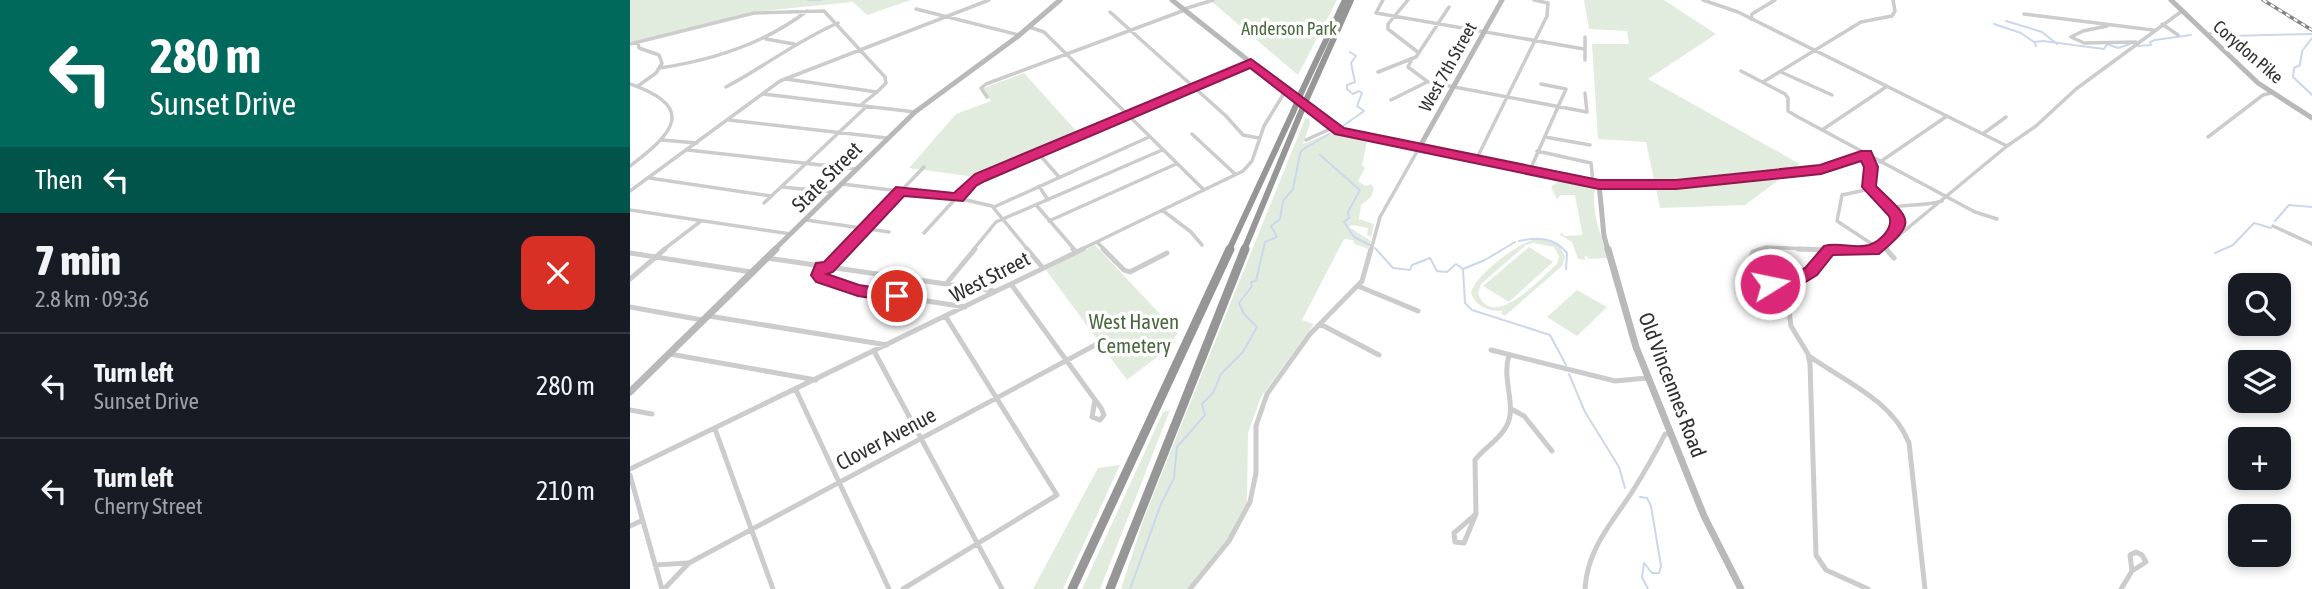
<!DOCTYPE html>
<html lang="en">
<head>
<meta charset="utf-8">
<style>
	body { margin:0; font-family:"Asap Condensed",sans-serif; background:#20242c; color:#f1f3f6; height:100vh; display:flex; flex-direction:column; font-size:26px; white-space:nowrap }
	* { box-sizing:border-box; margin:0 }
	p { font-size:23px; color:#9ea1a6 }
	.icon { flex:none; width:38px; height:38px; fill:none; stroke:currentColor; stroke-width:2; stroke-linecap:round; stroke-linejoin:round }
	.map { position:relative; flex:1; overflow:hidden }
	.details { display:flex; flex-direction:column; background:#171b24; width:630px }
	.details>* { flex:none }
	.hud { background:#00695c; color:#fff; overflow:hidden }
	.fabs { position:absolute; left:1598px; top:273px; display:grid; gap:14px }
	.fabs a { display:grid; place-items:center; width:63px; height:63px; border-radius:14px; background:#171b24; box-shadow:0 4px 10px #0003; font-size:35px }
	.pin { position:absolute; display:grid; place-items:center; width:60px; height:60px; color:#fff; margin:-30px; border:4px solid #fff; border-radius:50%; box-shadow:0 2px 7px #0007 }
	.me { position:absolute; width:77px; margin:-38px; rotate:80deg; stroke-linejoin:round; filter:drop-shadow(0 0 5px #0008) }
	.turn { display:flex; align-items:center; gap:24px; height:147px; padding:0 35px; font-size:32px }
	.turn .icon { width:91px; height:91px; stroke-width:2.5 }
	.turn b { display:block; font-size:49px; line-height:60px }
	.then { display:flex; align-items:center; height:66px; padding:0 35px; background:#0003; gap:14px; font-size:26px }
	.round { display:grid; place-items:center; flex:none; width:74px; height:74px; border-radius:14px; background:#20242c }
	.overview { display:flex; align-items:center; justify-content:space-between; height:119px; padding:0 35px }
	h1 { font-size:42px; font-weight:800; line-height:52px }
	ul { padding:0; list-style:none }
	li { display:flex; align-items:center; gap:21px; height:105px; padding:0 35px; border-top:2px solid #363941 }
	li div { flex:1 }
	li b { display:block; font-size:26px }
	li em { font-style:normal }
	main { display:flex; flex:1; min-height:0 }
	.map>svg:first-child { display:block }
</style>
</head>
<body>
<main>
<section class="details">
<div class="hud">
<div class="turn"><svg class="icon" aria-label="left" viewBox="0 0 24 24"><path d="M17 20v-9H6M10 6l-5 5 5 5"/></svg><div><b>280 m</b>Sunset Drive</div></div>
<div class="then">Then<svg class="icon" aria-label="left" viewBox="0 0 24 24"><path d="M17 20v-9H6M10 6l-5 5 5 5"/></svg></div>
</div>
<div class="overview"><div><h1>7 min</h1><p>2.8 km · 09:36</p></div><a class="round" style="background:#d93025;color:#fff"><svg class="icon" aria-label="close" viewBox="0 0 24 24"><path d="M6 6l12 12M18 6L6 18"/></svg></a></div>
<ul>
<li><svg class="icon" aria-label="left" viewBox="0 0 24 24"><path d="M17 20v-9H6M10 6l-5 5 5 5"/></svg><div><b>Turn left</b><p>Sunset Drive</p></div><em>280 m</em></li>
<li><svg class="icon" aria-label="left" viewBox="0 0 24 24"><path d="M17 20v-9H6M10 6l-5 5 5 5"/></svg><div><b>Turn left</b><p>Cherry Street</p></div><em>210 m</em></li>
</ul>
</section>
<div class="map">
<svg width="1682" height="589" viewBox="0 0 1682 589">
	<rect width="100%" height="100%" fill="#fff"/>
	<!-- green -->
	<path fill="#e2ecde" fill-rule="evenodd" d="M0,0H281L237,15L223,2L121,12L0,43Z
		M586,0H707L668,75L581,1Z
		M954,0H1034L1086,34L1018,79L1170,164L1115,205L1030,208L1016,142L968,139L962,44H999L997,31L959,29Z
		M394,73L448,133L346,177L279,168L326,114L361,101L351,89Z
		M679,118L680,124L673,144L699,133L737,142L732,165L735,168L728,181L735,186L741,184L744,188L741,197L731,205L729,219L744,224L741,237L737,235L738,228L722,225L719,227L741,241L738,249L725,244L723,240L714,239L672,320L684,324L631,397L618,433L617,506L598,540L558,589H491L514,518L552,423L675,119Z
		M930,180L960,185L965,189C961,214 971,233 978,258L959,259L955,255V260L948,259L942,242L930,235L931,232L935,236L952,235V232L945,195H931L927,199L921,187Z
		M907,239C920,239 931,243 935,257L932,266L875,316L871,313L873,311C858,311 846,307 841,293C844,276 890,241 907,239ZM903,243L924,247L929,256L927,264C912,277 862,333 848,293L851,284L896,245Z
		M465,245L548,333L531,354L497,380L416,270Z
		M899,247L923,262L879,302L853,286Z
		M947,290L977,307L947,336L917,317Z
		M540,410L470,589H452L533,412Z
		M490,465L433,589H403L468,468Z"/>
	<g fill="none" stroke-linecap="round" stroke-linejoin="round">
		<!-- stream -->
		<path stroke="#cbd7eb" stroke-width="2" d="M178,0H191
			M1376,21L1412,32L1427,44
			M1364,24L1391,33L1404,42
			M1580,33L1598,36L1682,34
			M1682,38L1672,51L1670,65L1664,68L1663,77L1682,95
			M1406,46L1404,42L1413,41L1474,49L1477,44L1488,48L1500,44
			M1508,46L1521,45L1520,42L1525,40L1561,35
			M710,128L734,111L727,106L732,93L729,91L723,94L717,89V85L725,82L721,63L726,56L720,52
			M690,155L730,190L718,212L719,218L714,222L724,237L740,245
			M1645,221L1659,205L1682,207
			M889,241C908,237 924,237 937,253L936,269
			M745,248L763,268L780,270L782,265L800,258L807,271L817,272L826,264L833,269L835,303L842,310L920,335L936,365
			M1585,253L1603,245L1624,223L1641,228
			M833,269L855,260L885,242
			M939,374L955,412L989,467L995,488
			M1010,497L1017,498L1021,506L1031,566L1029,573H1022L1014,563L1012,577L1018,589
			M500,589L531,504L544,478L547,447L575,415L572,404L583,393L591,374L613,352L627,327L614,314L609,303L622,286L621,282L626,281L635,242L647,237L641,226L650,219L653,201L663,189L670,154L672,150L699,134"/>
		<!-- street-far1 -->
		<path stroke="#ccc" stroke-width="3.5" d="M753,0L746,13L954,49
			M778,0L758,24V29L789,53
			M1073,0L1108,12L1377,146
			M286,9L389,35
			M554,9L583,0
			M480,12L596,116L613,135L629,138
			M1394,14L1523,30
			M1121,19L1122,14L1145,0
			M1532,24L1548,35
			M1477,26L1453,31L1441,37L1454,43L1506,42
			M399,27L414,32L574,190
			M955,37V60
			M136,39L164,44
			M8,42L9,48L29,55L32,63L26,73L8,86
			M0,44L124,13L194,11L255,77L256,83L247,92
			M781,61L778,67L798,82L957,112L955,93
			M30,68C83,60 134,44 177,11
			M1111,71L1155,94L1158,98V111L1168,117L1345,212L1367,219
			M748,72L786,57L819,7
			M1151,72L1202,95
			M156,79L247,92L232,104
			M1133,82L1231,22L1262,16L1265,11L1263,0
			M0,84C67,107 44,133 0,166
			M96,87C134,67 168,40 208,23
			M133,94L285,112
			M357,97L351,88L356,84L555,10
			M761,100L797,82
			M99,120L257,138
			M1192,130L1256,87
			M1354,133L1376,117
			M562,134L605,174
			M915,137L960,145
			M1578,137L1633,95L1641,93
			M32,140L67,143
			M676,140L702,128
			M58,150L226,169
			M907,151L961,163L963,183
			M408,153L429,177
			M846,160L917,16L918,3L904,0
			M1250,162L1317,116
			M900,170L936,89L911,84
			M19,178L141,196
			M212,184L327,198L362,206L398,250
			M969,184L1046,185L1191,170L1236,154L1241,167L1239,187L1266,218L1269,224L1267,232L1243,250H1199
			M409,186L418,200
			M152,187L203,192
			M1240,189L1212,195L1207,221L1248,248
			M0,191L150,81L359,0
			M134,203L237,106
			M407,206L445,250
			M364,207L519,137
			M1260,208C1278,203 1292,207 1312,201
			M0,210L161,234
			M532,210L561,232L572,245
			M176,220L259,232
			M419,221L546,164
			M1643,226L1682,244
			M294,233L338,185L350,177L621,63
			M467,242L475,250
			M33,250L71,221
			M214,250L294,167
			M343,250L366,222L532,150
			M450,250L613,171L622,161L634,126L653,95L658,93
			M741,250L750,217L789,148
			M1127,250L1136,247L1198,250
			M1258,250L1256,248L1261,242L1377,146L1406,126L1446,89L1552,11"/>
		<!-- street -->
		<path stroke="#ccc" stroke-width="5" d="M397,249L413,268
			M443,249L446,252
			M473,249L494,270L500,272L537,253
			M1132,249L1123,252L1119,262C1126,278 1140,284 1156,288
			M1168,249L1198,250
			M1256,249L1264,258
			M0,253L121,272
			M137,258L364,291
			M191,267V278L228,290L335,307
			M198,267L216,249
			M0,279L35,249
			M316,284L345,249
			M381,284L471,408L474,415L470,420L462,417L465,400
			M728,286L788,311
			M1156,288L1181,271L1199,250L1245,249
			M1156,288L1161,326L1178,354L1180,364L1186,555L1196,570L1238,589
			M0,307L72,320
			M79,316L257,345
			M690,324L749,355
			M861,350L985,381L1017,378
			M244,351L372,589
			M40,354L186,380
			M1179,356C1214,381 1262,400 1279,443L1295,589
			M166,390L259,589
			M881,409L894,416L922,451
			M0,410L22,414
			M85,429L143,589
			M0,469L453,249
			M0,475L32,589
			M846,514L834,543L825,542L824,533Z
			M846,514L845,460C854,448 869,440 876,427C888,407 871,380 879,355
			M0,526L11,521
			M1506,552L1512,555L1516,562L1502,571L1500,555Z
			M25,565L58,563
			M34,589L59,563L469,343
			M273,589L427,495L316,317
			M560,589L599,541L620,502L626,473V426L637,394L680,334L732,281L741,249
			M955,589C957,549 982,523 1002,492C1014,473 1025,454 1035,434H1040
			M1491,589L1502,571"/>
		<!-- secondary-far1 -->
		<path stroke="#b9b9b9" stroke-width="5" d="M542,0L706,130L969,184L974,236L978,250
			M1541,0L1628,83L1682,118
			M789,148L872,0
			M144,250L285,112L387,37L430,0"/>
		<!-- secondary -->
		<path stroke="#b9b9b9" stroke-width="7" d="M978,249L1006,347L1074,516L1111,589
			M0,392L146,249"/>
		<!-- highway-far1 -->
		<path stroke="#969696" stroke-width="6" d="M672,91L715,0
			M678,96L721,0
			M599,250L663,112
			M614,250L669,117"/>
		<!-- highway -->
		<path stroke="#969696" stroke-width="9" d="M442,589L600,249
			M480,589L615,249"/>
		<defs>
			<path id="rail" d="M1633,0L1682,30"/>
		</defs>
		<!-- rail casing -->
		<use href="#rail" stroke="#848484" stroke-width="3.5"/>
		<!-- rail -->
		<use href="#rail" stroke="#fff" stroke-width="2" stroke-dasharray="4.5" stroke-linecap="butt"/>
		<!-- highway-bridge -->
		<path stroke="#969696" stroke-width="6" d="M663,112L672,91
			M669,117L678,96"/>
	</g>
	<!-- route -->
	<path fill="#db2777" stroke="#8e194d" stroke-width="2" d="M621,59L714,128L969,180H1046L1190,165L1231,151H1241L1248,167L1246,186C1280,220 1289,220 1249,254L1203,255L1187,275L1156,294L1134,288L1132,284L1140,278L1154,282L1176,267L1194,246C1208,242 1226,249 1239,245C1251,241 1264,227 1259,216L1232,187L1234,167L1231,161L1191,174L1046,189H969L705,134L620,68L355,181L346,186L333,201L274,196L203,272L197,274L229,285L272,292L274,296L272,300L267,302L228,296L186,282L181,275L186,263L194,262L266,187L324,193L345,174Z"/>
	<g text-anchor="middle" stroke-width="7" stroke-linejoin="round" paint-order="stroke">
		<!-- far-park labels -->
		<g font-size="18" fill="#496a3e" stroke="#fff">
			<text x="659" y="35">Anderson Park</text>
		</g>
		<!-- far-street labels -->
		<g font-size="18" fill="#2f2f2f" stroke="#fff">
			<text transform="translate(1618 52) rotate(41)" y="6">Corydon Pike</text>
			<text transform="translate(818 67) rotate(-61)" y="6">West 7th Street</text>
		</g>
		<!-- street labels -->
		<g font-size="21" fill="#2f2f2f" stroke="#fff">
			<text transform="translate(197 177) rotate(-45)" y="7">State Street</text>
			<text transform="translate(360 277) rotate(-27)" y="7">West Street</text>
			<text transform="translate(1042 385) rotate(69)" y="7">Old Vincennes Road</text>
			<text transform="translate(256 439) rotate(-28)" y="7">Clover Avenue</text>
		</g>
		<!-- park labels -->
		<g font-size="21" fill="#496a3e" stroke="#fff">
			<text x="504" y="329">West Haven<tspan x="504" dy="24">Cemetery</tspan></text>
		</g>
	</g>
</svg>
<div class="fabs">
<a><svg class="icon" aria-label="search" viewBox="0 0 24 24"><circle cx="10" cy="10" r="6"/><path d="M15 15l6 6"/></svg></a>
<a><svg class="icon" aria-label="layers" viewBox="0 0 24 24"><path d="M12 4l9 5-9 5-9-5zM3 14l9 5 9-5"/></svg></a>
<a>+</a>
<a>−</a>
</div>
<div class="pin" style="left:267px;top:296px;background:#d93025"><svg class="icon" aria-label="arrive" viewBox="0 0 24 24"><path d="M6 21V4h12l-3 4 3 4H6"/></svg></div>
<svg class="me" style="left:1140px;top:284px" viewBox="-20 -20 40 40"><circle r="17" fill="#db2777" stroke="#fff" stroke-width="3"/><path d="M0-11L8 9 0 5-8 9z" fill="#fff"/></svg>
</div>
</main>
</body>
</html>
